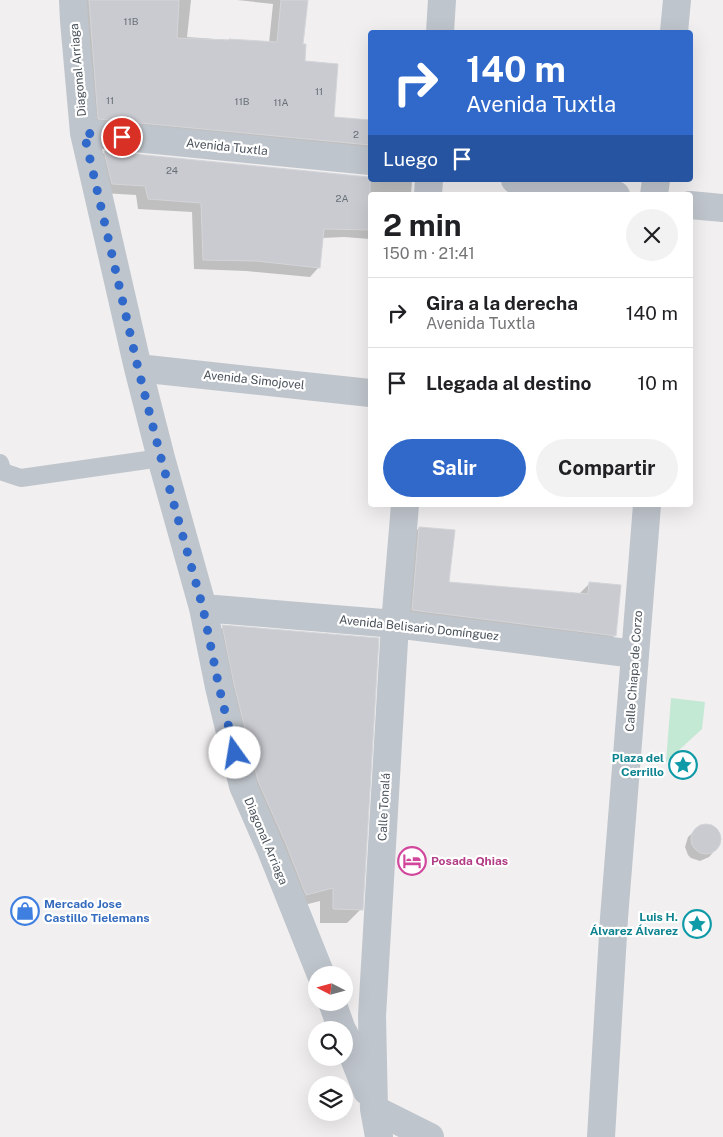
<!DOCTYPE html>
<html lang="es">
<head>
<meta charset="utf-8">
<style>
	body { margin:0; font-family:"Public Sans",sans-serif; background:#f2f2f2; color:#202124; height:100vh; display:flex; flex-direction:column; font-size:19px; white-space:nowrap }
	* { box-sizing:border-box; margin:0 }
	p { font-size:16px; color:#757577 }
	.icon { flex:none; width:28px; height:28px; fill:none; stroke:currentColor; stroke-width:2; stroke-linecap:round; stroke-linejoin:round }
	.map { position:relative; flex:1; overflow:hidden }
	.details { position:absolute; left:368px; top:192px; width:325px; height:315px; display:flex; flex-direction:column; background:#fff; border-radius:5px; box-shadow:0 5px 20px #0002 }
	.details>* { flex:none }
	.top-card { position:absolute; left:368px; top:30px; width:325px; height:152px; border-radius:5px; box-shadow:0 5px 20px #0002; background:#3069ca; color:#fff; overflow:hidden }
	.needle { width:32px; rotate:276deg }
	.fabs { position:absolute; left:308px; top:966px; display:grid; gap:10px }
	.fabs a { display:grid; place-items:center; width:45px; height:45px; border-radius:50%; background:#fff; box-shadow:0 5px 20px #0002; font-size:25px }
	.pin { position:absolute; display:grid; place-items:center; width:42px; height:42px; color:#fff; margin:-21px; border:2px solid #fff; border-radius:50%; box-shadow:0 1px 5px #0007 }
	.me { position:absolute; width:55px; margin:-28px; rotate:347deg; stroke-linejoin:round; filter:drop-shadow(0 0 4px #0008) }
	.turn { display:flex; align-items:center; gap:18px; height:105px; padding:0 15px; font-size:22px }
	.turn .icon { width:65px; height:65px; stroke-width:2.5 }
	.turn b { display:block; font-size:35px; line-height:42px }
	.then { display:flex; align-items:center; height:48px; padding:0 15px; background:#0003; gap:10px; font-size:19px }
	.round { display:grid; place-items:center; flex:none; width:52px; height:52px; border-radius:26px; background:#f2f2f2 }
	.headline { display:flex; align-items:center; justify-content:space-between; height:85px; padding:0 15px }
	h1 { font-size:30px; font-weight:700; line-height:38px }
	.button { display:flex; gap:10px; margin-top:auto; padding:10px 15px }
	.button a { flex:1; height:58px; border-radius:30px; background:#3069ca; color:#fff; font-size:20px; font-weight:700; line-height:58px; text-align:center }
	.button a+a { background:#f2f2f2; color:#202124 }
	ul { padding:0; list-style:none }
	li { display:flex; align-items:center; gap:15px; height:70px; padding:0 15px; border-top:1px solid #e0e0e0 }
	li div { flex:1 }
	li b { display:block; font-size:19px }
	li em { font-style:normal }
	.map>svg:first-child { display:block }
</style>
</head>
<body>
<div class="map">
<svg width="723" height="1137" viewBox="0 0 723 1137">
	<rect width="100%" height="100%" fill="#f1efef"/>
	<!-- green -->
	<path fill="#c3e9d4" d="M671,698L705,702L702,729L666,762Z"/>
	<!-- shadow -->
	<path fill="#0003" d="M76,0H191L187,37L269,43L273,4L237,0H306L302,45L304,62L332,119L370,121V158L89,128Z
		M105,152L370,178V180H412L411,195H370V239L344,237L322,238L319,267L310,277L246,271L194,269L192,212L138,209L136,195L102,193L95,161Z
		M419,528L448,583L579,594L590,583L615,635L599,651L396,626L403,544Z
		M223,627L361,909L347,923H320V901L292,908L209,640Z
		M708,825L713,826L719,833L721,837L719,846L709,857L700,861L691,858L688,855L685,847L688,837L699,827Z"/>
	<!-- building -->
	<path fill="#c9cbd1" stroke="#d4d5d9" d="M89,0H179L177,38L229,40V39L277,42L281,0H308L303,44H306L305,61L338,64L334,117L370,120V145L98,119Z
		M104,151L369,177V180H370V230L324,229L320,268L256,261L203,260L201,203L148,199L145,186L112,184Z
		M419,527L455,530L449,582L588,594L589,582L621,585L616,636L412,610Z
		M222,625L379,638L363,910L333,909V888L306,895L286,844L258,781L234,684Z
		M691 839a15 15 0 1 1 30 0a15 15 0 1 1-30 0Z"/>
	<g fill="none" stroke-linecap="round" stroke-linejoin="round">
		<!-- service -->
		<path stroke="#bfc5cc" stroke-width="18" d="M0,463L3,472L21,478L161,458"/>
		<!-- minor -->
		<path stroke="#bfc5cc" stroke-width="28" d="M73,0L74,21L84,133L138,368L161,458L203,608L219,687L243,786L271,850L321,975
			M440,32L442,0
			M674,32L677,0
			M84,133L370,161
			M515,180L616,195
			M428,195L429,180
			M654,195L656,180
			M690,205L723,208
			M138,368L370,393
			M203,608L395,624L635,654
			M332,1002L342,1030
			M344,1033L367,1091
			M374,1109L430,1137
			M379,1137L374,1109L372,1016L395,624L405,505
			M601,1137L614,918L647,505"/>
	</g>
	<g fill="none" stroke-linecap="round" stroke-linejoin="round">
		<!-- route -->
		<path stroke="#3069ca" stroke-width="9" stroke-dasharray="0 16.2" d="M122,137L84,133L138,368L161,458L203,608L219,687L235,753"/>
	</g>
	<!-- icons -->
	<defs>
		<symbol id="sight-ring" viewBox="-11 -11 22 22"><circle r="9.5" fill="#fff" stroke="#0f9aa8" stroke-width="1.5"/><path d="M0-6L1.8-2.2L6-1.7L2.9 1.2L3.7 5.4L0 3.3L-3.7 5.4L-2.9 1.2L-6-1.7L-1.8-2.2Z" fill="#0f9aa8"/></symbol>
		<symbol id="hotel-ring" viewBox="-11 -11 22 22"><circle r="9.5" fill="#fff" stroke="#d1479c" stroke-width="1.5"/><path d="M-6-4.5h1.5V1H6V5H4.5V3h-9V5H-6ZM-4 0a1.8 1.8 0 1 1 3.6 0ZM.5 0V-2.5h3Q6-2.5 6 0Z" fill="#d1479c"/></symbol>
		<symbol id="shop-ring" viewBox="-11 -11 22 22"><circle r="9.5" fill="#fff" stroke="#3f7fe0" stroke-width="1.5"/><path d="M-5-2.5h2.3a2.7 3.5 0 0 1 5.4 0H5L5.5 6h-11ZM-1.5-2.5h3a1.5 2.3 0 0 0-3 0Z" fill="#3f7fe0"/></symbol>
	</defs>
	<g fill-rule="evenodd">
		<use href="#sight-ring" x="667" y="749" width="32" height="32"/>
		<use href="#hotel-ring" x="396" y="845" width="32" height="32"/>
		<use href="#shop-ring" x="9" y="895" width="32" height="32"/>
		<use href="#sight-ring" x="681" y="908" width="32" height="32"/>
	</g>
	<g text-anchor="middle" stroke-width="4.5" stroke-linejoin="round" paint-order="stroke">
		<!-- number labels -->
		<g font-size="10" fill="#697078">
			<text x="131" y="25">11B</text>
			<text x="319" y="95">11</text>
			<text x="110" y="104">11</text>
			<text x="242" y="105">11B</text>
			<text x="281" y="106">11A</text>
			<text x="356" y="138">2</text>
			<text x="172" y="174">24</text>
			<text x="342" y="202">2A</text>
		</g>
		<!-- street labels -->
		<g font-size="12" fill="#49515a" stroke="#fff">
			<text transform="translate(78 70) rotate(-95)" y="4">Diagonal Arriaga</text>
			<text transform="translate(227 147) rotate(6)" y="4">Avenida Tuxtla</text>
			<text transform="translate(254 380) rotate(6)" y="4">Avenida Simojovel</text>
			<text transform="translate(419 628) rotate(6)" y="4">Avenida Belisario Domínguez</text>
			<text transform="translate(634 671) rotate(-86)" y="4">Calle Chiapa de Corzo</text>
			<text transform="translate(384 807) rotate(-87)" y="4">Calle Tonalá</text>
			<text transform="translate(266 841) rotate(67)" y="4">Diagonal Arriaga</text>
		</g>
		<!-- culture labels -->
		<g font-size="12" font-weight="bold" fill="#0d838f" stroke="#fff" text-anchor="end">
			<text x="664" y="762">Plaza del<tspan x="664" dy="14">Cerrillo</tspan></text>
			<text x="678" y="921">Luis H.<tspan x="678" dy="14">Álvarez Álvarez</tspan></text>
		</g>
		<!-- hotel labels -->
		<g font-size="12" font-weight="bold" fill="#b23c85" stroke="#fff" text-anchor="start">
			<text x="431" y="865">Posada Qhias</text>
		</g>
		<!-- shop labels -->
		<g font-size="12" font-weight="bold" fill="#366cbe" stroke="#fff" text-anchor="start">
			<text x="44" y="908">Mercado Jose<tspan x="44" dy="14">Castillo Tielemans</tspan></text>
		</g>
	</g>
</svg>
<div class="fabs">
<a><svg class="needle" viewBox="-14 -14 28 28"><path d="M0-13l5 13h-10z" fill="#e53935"/><path d="M0 13l5-13h-10z" fill="#757577"/></svg></a>
<a><svg class="icon" aria-label="search" viewBox="0 0 24 24"><circle cx="10" cy="10" r="6"/><path d="M15 15l6 6"/></svg></a>
<a><svg class="icon" aria-label="layers" viewBox="0 0 24 24"><path d="M12 4l9 5-9 5-9-5zM3 14l9 5 9-5"/></svg></a>
</div>
<div class="pin" style="left:122px;top:137px;background:#d93025"><svg class="icon" aria-label="arrive" viewBox="0 0 24 24"><path d="M6 21V4h12l-3 4 3 4H6"/></svg></div>
<svg class="me" style="left:235px;top:753px" viewBox="-20 -20 40 40"><circle r="19" fill="#fff"/><path d="M0-13L10 11 0 6-10 11z" fill="#3069ca"/></svg>
<div class="top-card">
<div class="turn"><svg class="icon" aria-label="right" viewBox="0 0 24 24"><path d="M7 20v-9h11M14 6l5 5-5 5"/></svg><div><b>140 m</b>Avenida Tuxtla</div></div>
<div class="then">Luego<svg class="icon" aria-label="arrive" viewBox="0 0 24 24"><path d="M6 21V4h12l-3 4 3 4H6"/></svg></div>
</div>
<section class="details">
<div class="headline"><div><h1>2 min</h1><p>150 m · 21:41</p></div><a class="round"><svg class="icon" aria-label="close" viewBox="0 0 24 24"><path d="M6 6l12 12M18 6L6 18"/></svg></a></div>
<ul>
<li><svg class="icon" aria-label="right" viewBox="0 0 24 24"><path d="M7 20v-9h11M14 6l5 5-5 5"/></svg><div><b>Gira a la derecha</b><p>Avenida Tuxtla</p></div><em>140 m</em></li>
<li><svg class="icon" aria-label="arrive" viewBox="0 0 24 24"><path d="M6 21V4h12l-3 4 3 4H6"/></svg><div><b>Llegada al destino</b></div><em>10 m</em></li>
</ul>
<div class="button"><a>Salir</a><a>Compartir</a></div>
</section>
</div>
</body>
</html>
